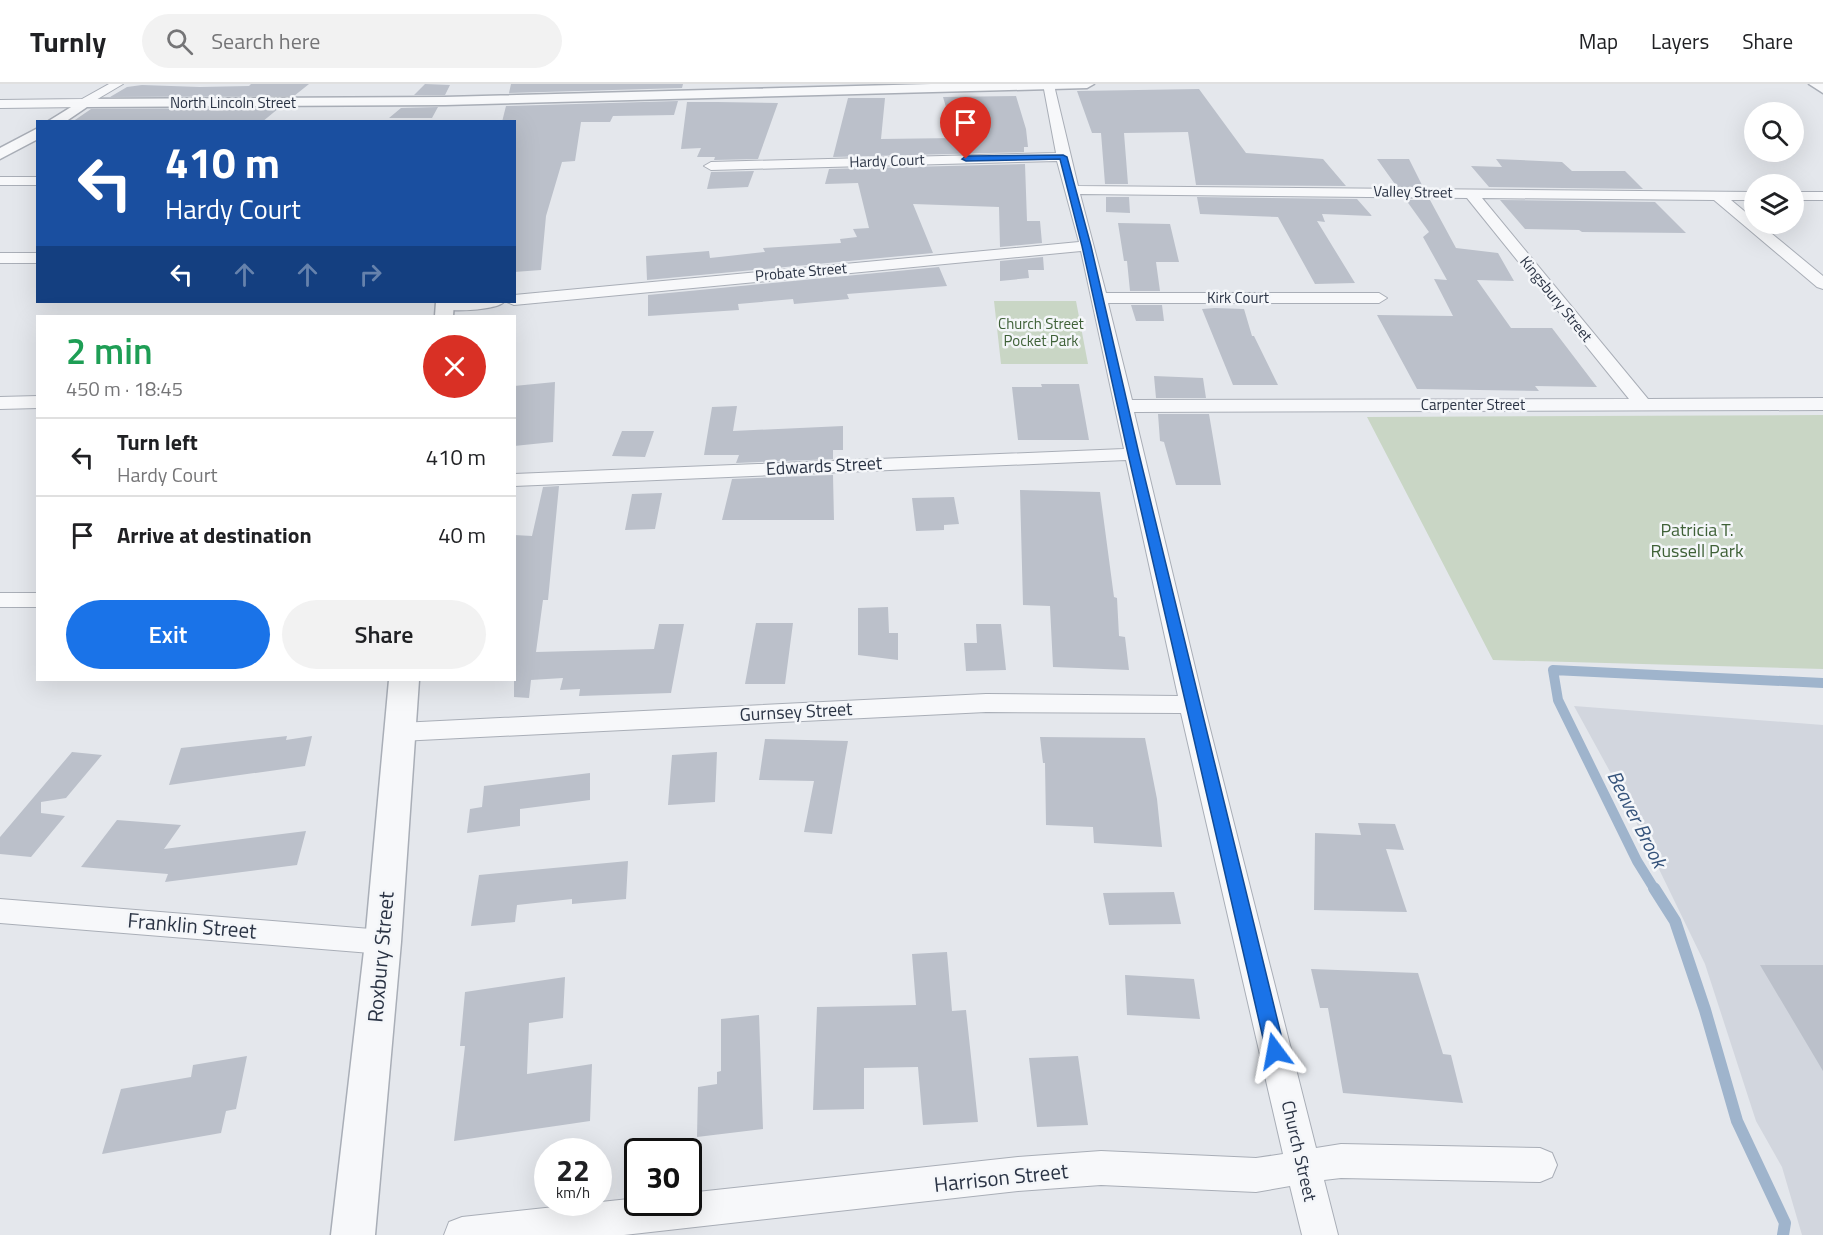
<!DOCTYPE html>
<html lang="en">
<head>
<meta charset="utf-8">
<style>
	body { margin:0; font-family:"Titillium Web",sans-serif; background:#f2f2f2; color:#202124; height:100vh; display:flex; flex-direction:column; font-size:22px; white-space:nowrap }
	* { box-sizing:border-box; margin:0 }
	p { font-size:20px; color:#757577 }
	.icon { flex:none; width:33px; height:33px; fill:none; stroke:currentColor; stroke-width:2; stroke-linecap:round; stroke-linejoin:round }
	.map { position:relative; flex:1; overflow:hidden }
	.sheet { position:absolute; left:36px; top:231px; width:480px; height:366px; display:flex; flex-direction:column; background:#fff; border-radius:0px; box-shadow:0 6px 24px #0002 }
	.sheet>* { flex:none }
	.top-card { position:absolute; left:36px; top:36px; width:480px; height:183px; border-radius:0px; box-shadow:0 6px 24px #0002; background:#1a4fa0; color:#fff; overflow:hidden }
	.controls { position:absolute; left:1744px; top:18px; display:grid; gap:12px }
	.controls a { display:grid; place-items:center; width:60px; height:60px; border-radius:50%; background:#fff; box-shadow:0 6px 24px #0002; font-size:30px }
	.speed { position:absolute; left:534px; top:1054px; display:flex; gap:12px; font-size:30px; font-weight:700; text-align:center }
	.speed>* { display:grid; place-content:center; width:78px; height:78px; border-radius:50%; background:#fff; box-shadow:0 6px 24px #0002; line-height:1 }
	.speed small { font-size:15px; font-weight:400 }
	.speed .limit { border:3px solid #111; border-radius:9px; background:#fff; color:#111 }
	.pin { position:absolute; display:grid; place-items:center; width:51px; height:51px; color:#fff; margin:-62px -26px; border-radius:50% 50% 50% 0; rotate:-45deg; box-shadow:0 0 6px #0007 }
	.pin .icon { rotate:45deg }
	.me { position:absolute; width:66px; margin:-33px; rotate:347deg; stroke-linejoin:round; filter:drop-shadow(0 0 4px #0008) }
	.turn { display:flex; align-items:center; gap:21px; height:126px; padding:0 30px; font-size:27px }
	.turn .icon { width:78px; height:78px; stroke-width:2.5 }
	.turn b { display:block; font-size:42px; line-height:51px }
	.lanes { display:flex; align-items:center; height:57px; padding:0 30px; background:#0003; justify-content:center; gap:30px; direction:ltr }
	.lanes .off { opacity:.35 }
	.round { display:grid; place-items:center; flex:none; width:63px; height:63px; border-radius:32px; background:#f2f2f2 }
	.overview { display:flex; align-items:center; justify-content:space-between; height:102px; padding:0 30px }
	h1 { font-size:36px; font-weight:600; line-height:45px; color:#1e9e55 }
	.action { display:flex; gap:12px; margin-top:auto; padding:12px 30px }
	.action a { flex:1; height:69px; border-radius:36px; background:#1a73e8; color:#fff; font-size:24px; font-weight:600; line-height:69px; text-align:center }
	.action a+a { background:#f2f2f2; color:#202124 }
	ul { padding:0; list-style:none }
	li { display:flex; align-items:center; gap:18px; height:78px; padding:0 30px; border-top:2px solid #e0e0e0 }
	li div { flex:1 }
	li b { display:block; font-size:22px }
	li em { font-style:normal }
	header { display:flex; align-items:center; gap:36px; box-sizing:border-box; height:84px; padding:0 30px; background:#fff; border-bottom:2px solid #e0e0e0 }
	header strong { font-size:28px }
	nav { display:flex; gap:33px; margin-inline-start:auto; font-size:21px }
	.search { width:420px; height:54px; background:#f2f2f2; display:flex; align-items:center; gap:15px; box-sizing:border-box; padding:0 21px; border-radius:33px; color:#757577; font-size:22px }
	.map>svg:first-child { display:block }
</style>
</head>
<body>
<header>
<strong>Turnly</strong>
<div class="search"><svg class="icon" aria-label="search" viewBox="0 0 24 24"><circle cx="10" cy="10" r="6"/><path d="M15 15l6 6"/></svg>Search here</div>
<nav><a>Map</a><a>Layers</a><a>Share</a></nav>
</header>
<div class="map">
<svg width="1823" height="1151" viewBox="0 0 1823 1151">
	<rect width="100%" height="100%" fill="#e4e7ec"/>
	<!-- built -->
	<path fill="#d2d6de" d="M1574,622L1823,641V1151H1802L1782,1083L1756,1037L1705,880L1625,715Z"/>
	<!-- green -->
	<path fill="#c9d6c5" d="M994,217H1076L1088,280H1001Z
		M1823,331V585L1493,576L1367,333Z"/>
	<g fill="none" stroke-linecap="round" stroke-linejoin="round">
		<!-- stream-far1 -->
		<path stroke="#9fb4cc" stroke-width="10" d="M1655,806L1637,777L1558,616L1553,586L1823,599"/>
		<!-- stream -->
		<path stroke="#9fb4cc" stroke-width="12" d="M1654,804L1675,837L1705,926L1737,1037L1785,1139L1783,1151"/>
	</g>
	<!-- building -->
	<path fill="#bbc0ca" d="M251,0H309L294,12L110,13L127,3L142,1L200,3L249,2Z
		M425,0L450,1L445,11H414Z
		M511,0H683L682,4L509,9Z
		M1199,5L1246,69L1323,75L1346,102L1196,101L1188,48L1124,49L1128,100H1105L1101,49H1092L1077,7Z
		M1016,12L1026,45L1028,63H1024V68L833,73L848,14H885L881,55L955,54L943,13Z
		M678,17L674,31L613,32L610,38H581L575,77L562,78L546,132L541,186L514,188V38H502L506,22Z
		M687,18H717L778,19L758,75L714,76L715,73H697L701,64L681,65Z
		M438,23L432,34H389L401,24Z
		M279,24L262,38H72L91,25Z
		M1377,75H1409L1423,103H1397Z
		M1496,75L1562,78L1572,87H1625L1643,105L1489,103L1471,82L1502,83Z
		M1025,80L1027,137H1040L1042,159L1000,163L999,123L913,120L933,169L647,196L646,172L709,167L710,174L765,168L763,164L841,159L840,155L857,153L853,145L869,144L858,99L825,100L829,85Z
		M754,87L748,103L707,105L711,88Z
		M1106,113H1129L1130,129L1106,128Z
		M1197,113L1357,115L1372,132L1322,130L1325,138L1317,137L1355,199L1315,200L1278,133L1200,130Z
		M1406,116H1430L1456,164L1498,169L1514,197L1477,196L1511,244H1552L1597,303L1535,302L1539,307L1417,305L1377,231L1453,232L1434,195L1447,196L1423,153L1429,148Z
		M1500,116L1655,118L1686,149L1582,148L1579,146L1525,145Z
		M1118,139L1170,140L1179,178H1156L1160,207H1130L1127,177H1124Z
		M1043,173L1044,186H1028L1029,194L1000,197V177Z
		M939,183L947,202L847,210L849,215L794,220L793,215L738,220L739,226L648,232V211Z
		M1131,221H1162L1164,237H1136Z
		M1215,224L1244,225L1252,252H1254L1278,301H1233L1202,225Z
		M1154,292L1203,294L1206,314H1156Z
		M555,298L553,358L514,362V302Z
		M1041,300H1079L1089,356H1018L1012,303H1042Z
		M737,322L733,347L843,342V366H833V375L736,379L739,371H704L712,323Z
		M1158,330H1209L1221,401H1176L1164,358L1160,357Z
		M622,347H654L645,373L612,372Z
		M833,391L834,436H722L732,395Z
		M559,402L548,516H543L536,568L654,565L659,540H684L671,609L579,612L580,605L560,606L563,594L531,596L529,614L514,613V451L532,452L543,403Z
		M1020,406L1100,408L1114,513L1117,514L1119,552L1125,553L1129,586L1053,583L1050,522L1023,521Z
		M662,409L655,445L625,446L632,410Z
		M954,413L959,440L944,441V446L916,447L912,414Z
		M888,523L889,549H898V576L858,571V524Z
		M756,539H793L785,600H745Z
		M976,540H1001L1006,586L966,587L964,559H977Z
		M287,652L286,656L312,652L305,682L169,701L181,664Z
		M1040,653L1145,654L1157,715L1162,763L1094,759L1093,743L1046,741L1045,679H1043Z
		M765,655L848,657L832,750L804,748L814,697L759,696Z
		M72,668L102,671L66,714L41,718V729L65,732L31,773L0,770V753Z
		M717,668L715,718L668,721L672,671Z
		M590,689V716L520,725V742L467,749L470,725L482,723L484,702Z
		M117,736L181,741L164,765L306,747L297,781L165,798L168,790L81,783Z
		M1358,739L1395,740L1404,766L1386,765L1407,828L1314,826L1315,749L1361,751Z
		M628,777L626,815L572,820V815L517,821L515,838L471,842L479,791Z
		M1174,808L1181,840L1109,841L1103,809Z
		M947,868L952,927L966,926L978,1038L923,1041L918,983L864,984V1025L813,1026L817,923L916,921L912,870Z
		M1760,881H1823V987Z
		M1311,885L1418,889L1443,970L1451,971L1463,1019L1343,1009L1328,924H1320Z
		M1125,891L1194,895L1200,935L1127,931Z
		M565,893L563,934L529,939L527,990L592,980L590,1037L454,1057L465,962H460L465,908Z
		M759,931L763,1045L697,1053L698,1003L717,1000V988L721,987V935Z
		M247,972L236,1025L226,1027L221,1049L102,1070L121,1005L191,993L193,981Z
		M1078,972L1088,1041L1037,1043L1029,974Z"/>
	<g fill="none" stroke-linecap="round" stroke-linejoin="round">
		<defs>
			<path id="minor" d="M109,0H123L84,23L0,24V16L82,15Z
				M1043,0L1054,1L1078,102L1755,108V116H1731L1755,136V140H1760L1823,192V205L1817,203L1714,116L1482,114L1648,315L1823,314V326L1134,328L1204,621L1316,1064L1341,1060L1540,1064L1552,1069L1557,1081L1552,1093L1540,1098L1341,1094L1324,1096L1338,1151H1302L1290,1102L1256,1108L1101,1101L1018,1107L624,1151H444L449,1138L462,1133L638,1114V1119H688V1109L1018,1073L1101,1067L1256,1074L1283,1070L1181,629L986,628L400,657L391,654L387,648L391,642L400,639L986,610L1178,612L1126,376L514,402V390L1124,365L1081,167L514,221L507,218H514V211L1079,158L1057,77L711,86L704,82L711,78L1056,69ZM1080,110L1467,114L1629,315L1132,316L1108,219H1379L1387,214L1379,209H1106Z
				M0,93H38V101H0Z
				M1794,108H1823V116H1794Z
				M0,169H38V179H0Z
				M443,218H504C497,226 444,230 437,222Z
				M38,312V324L0,325V313Z
				M0,509H38V523H0Z
				M0,815L383,846L394,849L398,858L394,867L383,870L0,839Z"/>
			<path id="tertiary" d="M931,0H1094L1087,4L445,21L87,23L65,38H47L84,15L445,13Z
				M1809,0H1823V9Z
				M38,44V55L0,75V64Z
				M436,218H454L453,232H435Z
				M389,596H419L401,858L375,1151H331L365,858Z"/>
		</defs>
		<!-- minor casing -->
		<use href="#minor" stroke="#a9aeb7" stroke-width="2"/>
		<!-- tertiary casing -->
		<use href="#tertiary" stroke="#a9aeb7" stroke-width="3"/>
		<!-- minor -->
		<use href="#minor" fill="#f7f8fa" fill-rule="evenodd"/>
		<!-- tertiary -->
		<use href="#tertiary" fill="#f7f8fa" fill-rule="evenodd"/>
	</g>
	<!-- route -->
	<path fill="#1a73e8" stroke="#114b97" stroke-width="1.5" d="M1063,71L1067,73L1091,162L1139,370L1285,967L1282,973L1275,975L1269,973L1266,967L1128,370L1082,162L1060,75L966,77L962,75L966,72Z"/>
	<g text-anchor="middle" stroke-width="5" stroke-linejoin="round" paint-order="stroke">
		<!-- far-street labels -->
		<g font-size="15" fill="#2b3445" stroke="#f4f6f9">
			<text x="233" y="24">North Lincoln Street</text>
			<text transform="translate(887 77) rotate(-2)" y="5">Hardy Court</text>
			<text transform="translate(1413 108) rotate(1)" y="5">Valley Street</text>
			<text transform="translate(801 188) rotate(-5)" y="5">Probate Street</text>
			<text x="1238" y="219">Kirk Court</text>
			<text transform="translate(1556 215) rotate(51)" y="5">Kingsbury Street</text>
			<text x="1473" y="326">Carpenter Street</text>
		</g>
		<!-- far-park labels -->
		<g font-size="15" fill="#3f6138" stroke="#f4f6f9">
			<text x="1041" y="245">Church Street<tspan x="1041" dy="17">Pocket Park</tspan></text>
		</g>
		<!-- street labels -->
		<g font-size="18" fill="#2b3445" stroke="#f4f6f9">
			<text transform="translate(824 382) rotate(-3)" y="6">Edwards Street</text>
			<text transform="translate(796 628) rotate(-3)" y="6">Gurnsey Street</text>
			<text transform="translate(1299 1067) rotate(77)" y="6">Church Street</text>
		</g>
		<!-- park labels -->
		<g font-size="18" fill="#3f6138" stroke="#f4f6f9">
			<text x="1697" y="452">Patricia T.<tspan x="1697" dy="21">Russell Park</tspan></text>
		</g>
		<!-- water labels -->
		<g font-size="20" font-style="italic" fill="#34527a" stroke="#f4f6f9">
			<text transform="translate(1637 735) rotate(63)" y="7">Beaver Brook</text>
		</g>
		<!-- near-street labels -->
		<g font-size="21" fill="#2b3445" stroke="#f4f6f9">
			<text transform="translate(192 842) rotate(5)" y="7">Franklin Street</text>
			<text transform="translate(381 873) rotate(-85)" y="7">Roxbury Street</text>
			<text transform="translate(1001 1094) rotate(-6)" y="7">Harrison Street</text>
		</g>
	</g>
</svg>
<div class="controls">
<a><svg class="icon" aria-label="search" viewBox="0 0 24 24"><circle cx="10" cy="10" r="6"/><path d="M15 15l6 6"/></svg></a>
<a><svg class="icon" aria-label="layers" viewBox="0 0 24 24"><path d="M12 4l9 5-9 5-9-5zM3 14l9 5 9-5"/></svg></a>
</div>
<div class="speed"><div>22<small>km/h</small></div><div class="limit">30</div></div>
<div class="pin" style="left:966px;top:75px;background:#d93025"><svg class="icon" aria-label="arrive" viewBox="0 0 24 24"><path d="M6 21V4h12l-3 4 3 4H6"/></svg></div>
<svg class="me" style="left:1275px;top:967px" viewBox="-20 -20 40 40"><path d="M0-17L14 15 0 8-14 15z" fill="#1a73e8" stroke="#fff" stroke-width="4"/></svg>
<div class="top-card">
<div class="turn"><svg class="icon" aria-label="left" viewBox="0 0 24 24"><path d="M17 20v-9H6M10 6l-5 5 5 5"/></svg><div><b>410 m</b>Hardy Court</div></div>
<div class="lanes"><svg class="icon" aria-label="left" viewBox="0 0 24 24"><path d="M17 20v-9H6M10 6l-5 5 5 5"/></svg><svg class="icon off" aria-label="ahead" viewBox="0 0 24 24"><path d="M12 20V5M6 11l6-6 6 6"/></svg><svg class="icon off" aria-label="ahead" viewBox="0 0 24 24"><path d="M12 20V5M6 11l6-6 6 6"/></svg><svg class="icon off" aria-label="right" viewBox="0 0 24 24"><path d="M7 20v-9h11M14 6l5 5-5 5"/></svg></div>
</div>
<section class="sheet">
<div class="overview"><div><h1>2 min</h1><p>450 m · 18:45</p></div><a class="round" style="background:#d93025;color:#fff"><svg class="icon" aria-label="close" viewBox="0 0 24 24"><path d="M6 6l12 12M18 6L6 18"/></svg></a></div>
<ul>
<li><svg class="icon" aria-label="left" viewBox="0 0 24 24"><path d="M17 20v-9H6M10 6l-5 5 5 5"/></svg><div><b>Turn left</b><p>Hardy Court</p></div><em>410 m</em></li>
<li><svg class="icon" aria-label="arrive" viewBox="0 0 24 24"><path d="M6 21V4h12l-3 4 3 4H6"/></svg><div><b>Arrive at destination</b></div><em>40 m</em></li>
</ul>
<div class="action"><a>Exit</a><a>Share</a></div>
</section>
</div>
</body>
</html>
